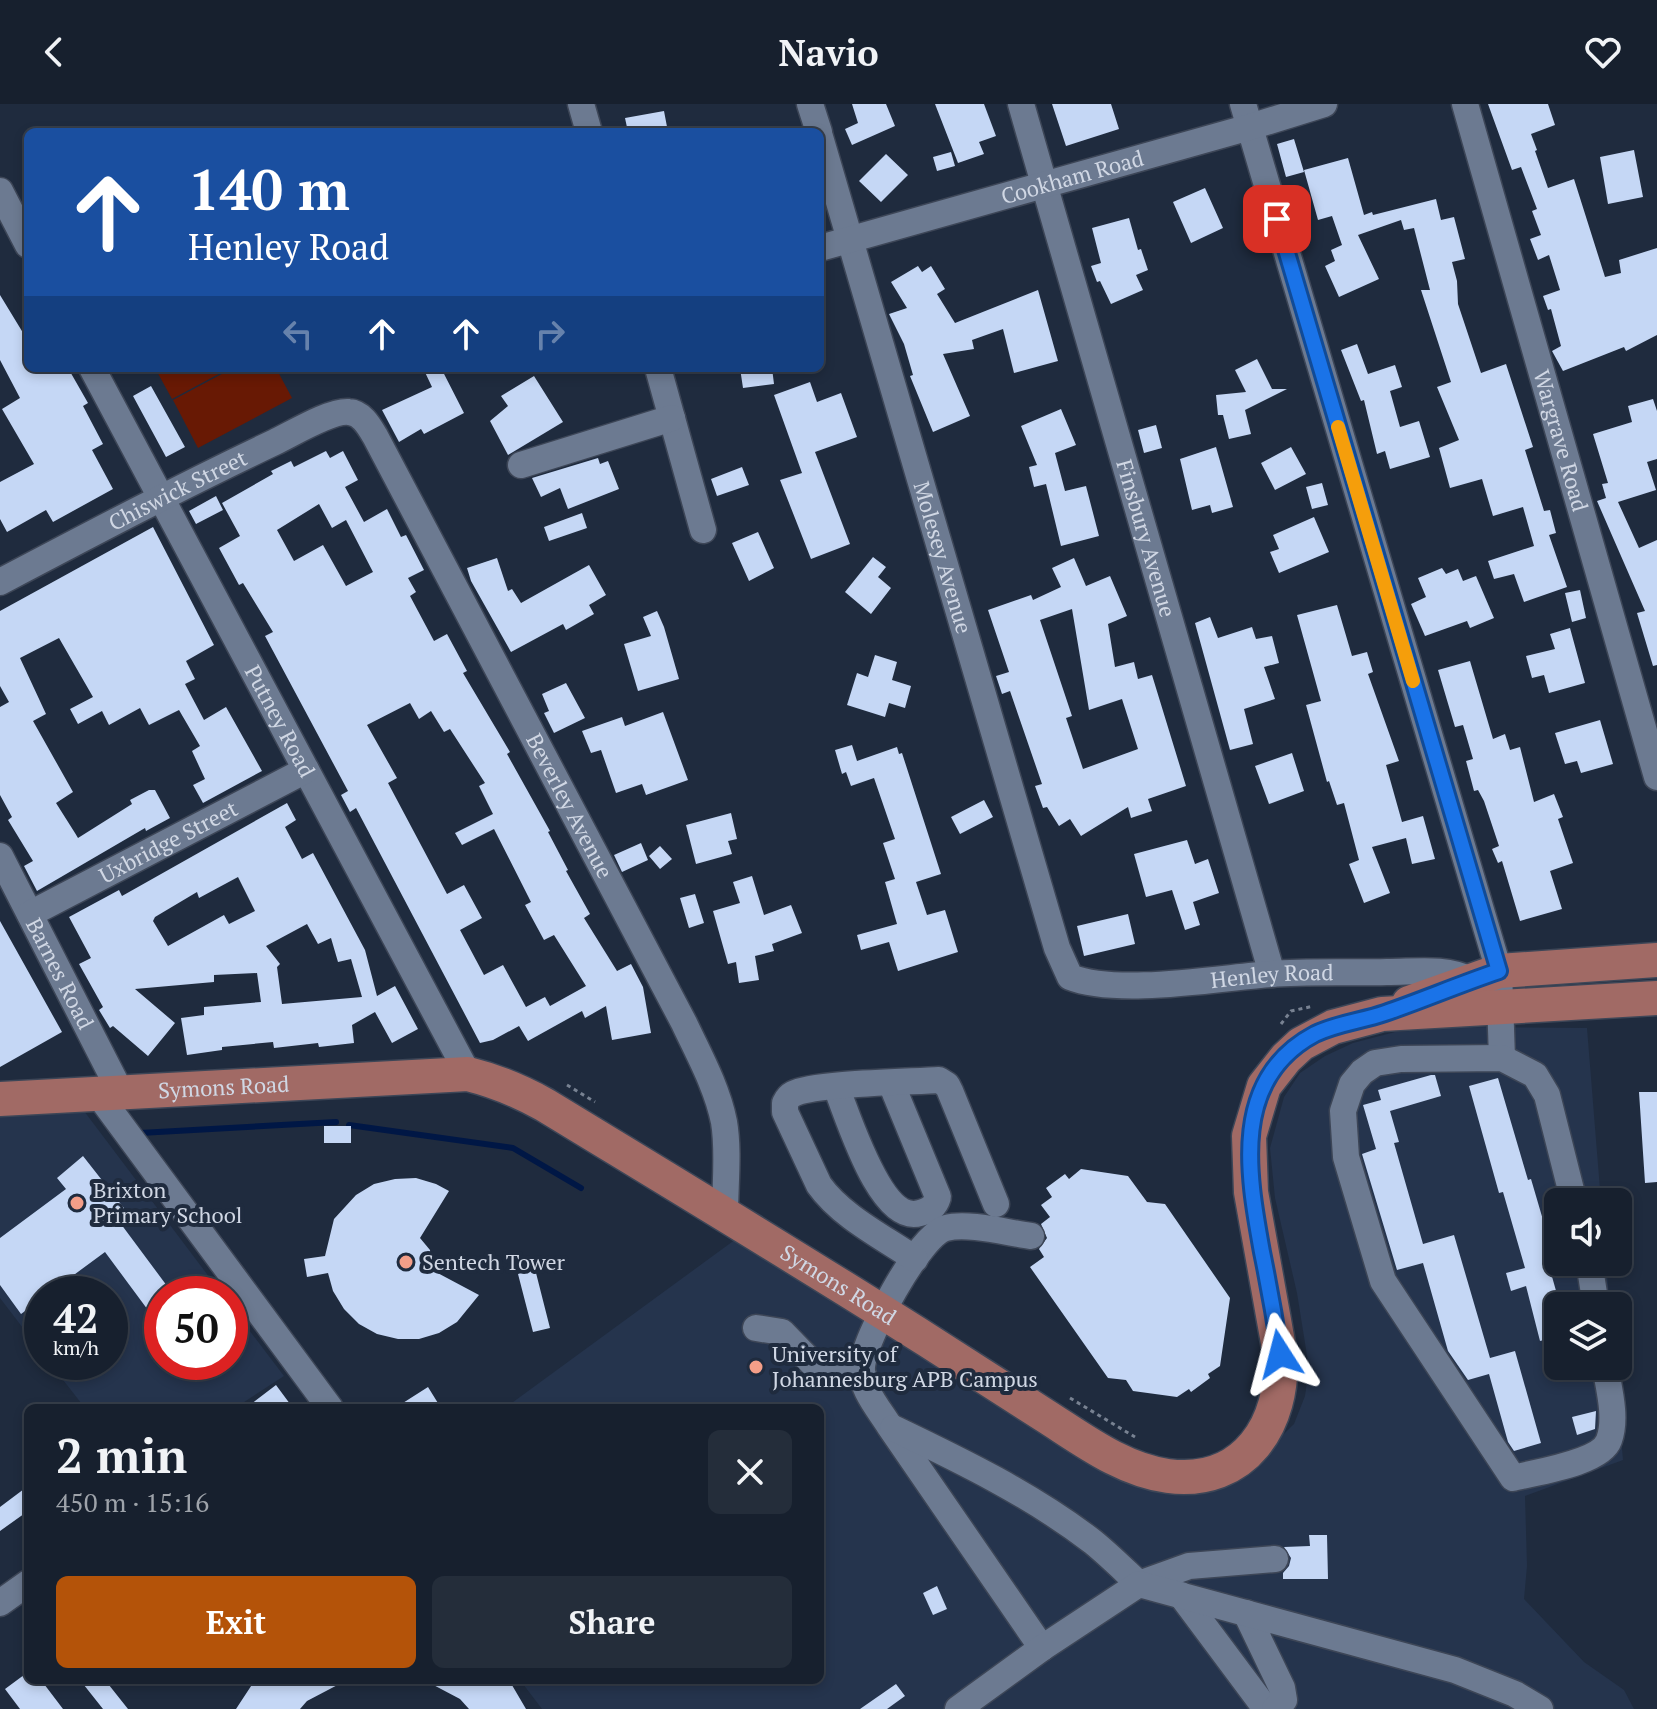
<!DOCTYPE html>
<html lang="en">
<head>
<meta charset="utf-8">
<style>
	body { margin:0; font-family:"PT Serif",serif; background:#242d3a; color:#f1f3f6; height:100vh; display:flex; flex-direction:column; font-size:30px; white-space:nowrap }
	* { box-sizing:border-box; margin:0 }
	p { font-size:26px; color:#9ea3aa }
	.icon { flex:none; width:44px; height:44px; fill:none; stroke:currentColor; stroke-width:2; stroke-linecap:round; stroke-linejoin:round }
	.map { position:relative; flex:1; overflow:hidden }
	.side { position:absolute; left:24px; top:1300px; width:800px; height:280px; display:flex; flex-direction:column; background:#17202e; border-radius:12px; box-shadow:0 4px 12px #0003,0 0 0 2px #363e4a }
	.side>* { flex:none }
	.banner { position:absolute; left:24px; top:24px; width:800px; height:244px; border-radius:12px; box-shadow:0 4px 12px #0003,0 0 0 2px #363e4a; background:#1a4fa0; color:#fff; overflow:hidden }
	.buttons { position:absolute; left:1544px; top:1084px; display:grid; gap:16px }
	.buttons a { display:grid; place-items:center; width:88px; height:88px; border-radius:12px; background:#17202e; box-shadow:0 4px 12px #0003,0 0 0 2px #363e4a; font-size:40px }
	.speed { position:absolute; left:24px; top:1172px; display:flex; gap:16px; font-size:40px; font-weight:700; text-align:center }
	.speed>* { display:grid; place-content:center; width:104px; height:104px; border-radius:50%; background:#17202e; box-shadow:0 4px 12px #0003,0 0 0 2px #363e4a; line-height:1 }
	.speed small { font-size:20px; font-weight:400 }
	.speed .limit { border:12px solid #d22; background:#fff; color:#111 }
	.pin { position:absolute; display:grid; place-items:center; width:68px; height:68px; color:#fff; margin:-34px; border-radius:16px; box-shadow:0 4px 12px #0006 }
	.me { position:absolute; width:88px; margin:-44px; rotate:351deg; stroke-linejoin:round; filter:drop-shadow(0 0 6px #0008) }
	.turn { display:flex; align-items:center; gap:28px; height:168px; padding:0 32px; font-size:36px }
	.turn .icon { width:104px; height:104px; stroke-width:2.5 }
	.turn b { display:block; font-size:56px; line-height:68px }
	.lanes { display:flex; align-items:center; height:76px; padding:0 32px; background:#0003; justify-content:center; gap:40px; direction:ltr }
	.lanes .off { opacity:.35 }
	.round { display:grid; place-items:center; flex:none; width:84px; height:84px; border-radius:12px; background:#242d3a }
	.headline { display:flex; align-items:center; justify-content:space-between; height:136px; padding:0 32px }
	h1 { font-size:48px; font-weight:600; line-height:60px }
	.cta { display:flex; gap:16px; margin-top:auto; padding:16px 32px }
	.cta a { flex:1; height:92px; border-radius:12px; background:#b45309; color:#fff; font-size:32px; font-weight:600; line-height:92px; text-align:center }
	.cta a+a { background:#242d3a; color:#f1f3f6 }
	header { display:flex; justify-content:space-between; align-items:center; height:104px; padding:0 32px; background:#17202e; font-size:36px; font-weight:600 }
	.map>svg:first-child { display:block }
</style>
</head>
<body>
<header><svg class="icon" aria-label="back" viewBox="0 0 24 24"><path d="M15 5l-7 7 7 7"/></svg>Navio<svg class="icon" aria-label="heart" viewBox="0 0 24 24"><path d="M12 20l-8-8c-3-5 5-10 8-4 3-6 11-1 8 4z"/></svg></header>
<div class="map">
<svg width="1657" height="1605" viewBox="0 0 1657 1605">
	<rect width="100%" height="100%" fill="#1f2b3e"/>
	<!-- built -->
	<path fill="#25344d" d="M1462,923L1587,924L1601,1098H1558V1158H1606L1610,1202H1558V1262H1615L1623,1356L1525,1392L1527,1462L1524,1495L1584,1558L1624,1586L1634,1605H542L520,1576H820V1304H505L736,1135L1146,1379L1253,1360L1294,1320L1305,1292L1309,1264L1297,1189L1275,1094L1270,1044L1284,993L1300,969L1325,952L1353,939L1395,928Z
		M81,1003L222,1190H162V1258H230V1201L284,1272L235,1304H85L49,1258H110V1190H42V1249L0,1194V1008Z"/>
	<!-- green -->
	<path fill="#681904" d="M155,264H230L172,295Z
		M233,264H276L292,294L198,344L173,296Z"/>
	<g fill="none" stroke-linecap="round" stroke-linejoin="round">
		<!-- stream -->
		<path stroke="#001745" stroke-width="6" d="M349,1021L513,1044L581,1084
			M140,1029L336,1018"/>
	</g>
	<!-- building -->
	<path fill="#c5d7f5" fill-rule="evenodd" d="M852,0H886L895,22L852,41L845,25L858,19Z
		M935,0H984L996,32L979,38L984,50L958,59Z
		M1052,0H1111L1119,25L1066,42Z
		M1488,0H1548L1555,21L1531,30L1537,46L1535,47L1548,84L1574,75L1605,173L1621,169L1619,156L1657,144V231L1626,247L1624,243L1563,267L1552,247L1561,242L1551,205L1548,206L1543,192L1560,186L1549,151L1538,156L1530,135L1541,131L1532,107L1537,105L1521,63L1512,66Z
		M664,7L668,28H628L625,14Z
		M1294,35L1304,68L1286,73L1277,40Z
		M1634,46L1643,93L1608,100L1600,53Z
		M951,48L955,62L937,67L933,53Z
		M886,50L908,71L881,98L859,77Z
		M1348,54L1364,111L1372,108L1373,111L1436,95L1441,116L1454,113L1465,155L1452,158L1457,177L1458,200L1481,269L1506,260L1533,343L1525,346L1544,407L1550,406L1556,429L1549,431L1567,483L1524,498L1514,470L1494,475L1488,457L1534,442L1523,403L1493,412L1482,375L1450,384L1439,344L1459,336L1437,283L1451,278L1421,186H1430L1414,124L1404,126L1401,116L1358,131L1379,175L1339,193L1325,162L1335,157L1331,146L1342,141L1332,112L1318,116L1304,66Z
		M1205,84L1223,124L1191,139L1173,98Z
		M1129,114L1138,146L1141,145L1148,166L1136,171L1143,186L1111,200L1100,177L1097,178L1091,162L1101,159L1092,124Z
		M918,162L922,168L931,162L945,185L937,190L955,219L1038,186L1058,257L1014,269L1003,225L972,236L974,245L943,250L970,312L933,328L910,272L913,271L904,240L889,210L907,204L891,178Z
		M0,191L28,237V264H68L88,299L83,302L103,340L92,346L113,385L53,418L46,406L7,428L0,415V378L34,360L2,305L20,294L0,256Z
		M1357,240L1368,270L1395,261L1402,283L1390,287L1400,323L1419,317L1430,353L1390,365L1385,347L1377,350L1364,296L1361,297L1341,246Z
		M1257,255L1272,285H1287L1245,306L1251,330L1229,335L1223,311H1218L1216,291L1246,288L1235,266Z
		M423,264H441L464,309L424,330L421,325L399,338L382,306L432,283Z
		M740,264H772L774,280L743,284Z
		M534,272L563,318L508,351L490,317L508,302L501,292Z
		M810,278L817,298L841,289L857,333L815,348L850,440L811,455L780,376L802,369L774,291Z
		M151,282L185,343L166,353L133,292Z
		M1653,295L1657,307V355L1647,358L1656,386L1618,398L1639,444L1657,436V561L1653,562L1637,509L1645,507L1597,397L1606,394L1602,380L1608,379L1593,330L1632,318L1628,302Z
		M1061,305L1076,341L1055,349L1065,387L1086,382L1099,432L1061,442L1046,380L1034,383L1029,363L1037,361L1021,322Z
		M1156,321L1162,344L1144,349L1138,326Z
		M1216,343L1233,403L1212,409L1210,401L1192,406L1180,355Z
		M1291,343L1306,370L1275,386L1261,359Z
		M326,347L330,354L343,347L358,376L345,383L364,418L387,405L401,433L406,431L424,466L408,474L416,488L410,492L434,537L447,530L467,567L463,569L510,648L507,650L550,727L548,728L568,766L566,767L590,810L584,814L617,867L631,860L643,883L651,929L612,936L606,902L585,914L582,907L528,937L519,922L493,936L480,939L356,704L350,708L341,691L348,687L265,532L273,528L243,479L239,481L219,444L240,432L222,399L273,370L271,367L291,357L294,363ZM319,400L332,424L346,416L373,468L346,482L323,441L294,457L277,426ZM410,599L419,615L431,607L444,628L450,625L485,679L479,682L493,710L455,729L462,741L494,725L531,798L525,801L544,836L554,831L586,882L550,902L545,893L526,903L503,861L484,871L460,826L482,814L464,781L447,790L388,679L397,674L367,621Z
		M598,354L600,360L608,357L619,385L568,405L560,384L541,393L532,374Z
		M742,363L749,381L717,392L711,375Z
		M1322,379L1328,401L1312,405L1306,383Z
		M216,392L223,406L196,420L189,407Z
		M582,409L587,424L549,437L544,423Z
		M1314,413L1329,448L1279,469L1270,448L1279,445L1273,431Z
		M153,423L214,541L186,557L195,575L185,580L204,616L226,603L262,667L203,699L193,681L205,675L192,647L200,642L179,606L149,621L140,604L109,621L102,607L78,620L70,605L93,593L59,534L20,554L46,610L33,617L73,688L56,699L75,729L78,734L132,700L130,696L149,686H155L170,714L146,727L145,724L37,787L24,762L33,757L8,716L12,713L0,691V603L9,598L0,582V507Z
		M758,428L774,464L749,477L732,439Z
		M873,453L886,463L878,473L891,484L871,510L845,488Z
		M497,454L508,487L512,485L521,499L589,461L606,491L589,501L594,510L566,526L563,520L511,548L471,477L467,464Z
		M1074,454L1086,482L1110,472L1127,512L1108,520L1115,563L1134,558L1138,575L1152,571L1186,682L1148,695L1152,707L1131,714L1128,703L1081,732L1070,715L1059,722L1047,703L1043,704L1035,682L1042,680L1010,587L1002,590L996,572L1009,568L988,506L1031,491L1033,496L1061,483L1052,464ZM1072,505L1089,606L1122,595L1138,645L1083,665L1066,614L1072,612L1040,516Z
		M1442,464L1446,470L1458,465L1463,477L1476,472L1494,514L1470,524L1467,517L1425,532L1411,500L1426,493L1418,474Z
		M1580,486L1586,514L1572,518L1565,489Z
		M1337,501L1352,552L1367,548L1373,568L1368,570L1399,657L1386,661L1402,718L1423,712L1435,755L1412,760L1406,734L1372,743L1390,789L1364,799L1349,760L1359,756L1344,699L1337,701L1329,677L1327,678L1306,601L1321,597L1297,511Z
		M657,507L664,523L679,575L638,587L624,540L651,532L643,513Z
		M1210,513L1218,534L1252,523L1256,535L1272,532L1279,559L1264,563L1275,595L1244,605L1253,640L1230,646L1195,519Z
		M1570,524L1585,579L1549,589L1544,571L1532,574L1526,552L1555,545L1550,530Z
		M875,551L897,558L892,576L911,582L905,604L889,599L885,613L847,601L857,569L868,573Z
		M1470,557L1493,635L1505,630L1510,646L1520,643L1534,698L1554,690L1563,713L1558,715L1573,759L1550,767L1562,805L1520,817L1502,757L1498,759L1492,745L1499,742L1484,697L1478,686L1474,687L1466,657L1473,655L1463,621L1455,623L1438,566Z
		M566,579L585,614L554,629L544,609L549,607L542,590Z
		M663,608L688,676L646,691L642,680L616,689L601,646L591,649L582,627L622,613L625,622Z
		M1600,616L1613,660L1581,669L1577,657L1565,660L1555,629Z
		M852,641L857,657L897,643L899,650L902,649L941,770L916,778L927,811L945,806L958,848L898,867L889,838L861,846L857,831L897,820L885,778L895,775L883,739L895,735L874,674L851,682L846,668L842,670L835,646Z
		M1292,649L1304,687L1269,700L1255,662Z
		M984,696L993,713L960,730L951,713Z
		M287,699L296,716L285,723L302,755L313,749L365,846L377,892L395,882L418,925L392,939L375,908L352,921L354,939L319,943L318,939L274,944L273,938L222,943V946L187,951L181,914L204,911V903L261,898L257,869L214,871V878L135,885L175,919L148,952L113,922L110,924L99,906L103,903L79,860L91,854L69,813L119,786L122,792ZM238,773L255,807L229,820L224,811L168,842L153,817L155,813L197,788L199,794ZM307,820L318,840L331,834L338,858L351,855L362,893L282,900L277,863L280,860L266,842Z
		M731,709L737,735L728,737L732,750L696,760L686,721Z
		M1187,736L1195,760L1208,755L1219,789L1193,798L1200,821L1185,826L1172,786L1146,793L1134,750Z
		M641,739L648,756L622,768L614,751Z
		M660,742L672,755L660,765L649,752Z
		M752,772L764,811L791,801L802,829L772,840L774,847L755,852L759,876L739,879L736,858L728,860L713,807L740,799L733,778Z
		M695,790L704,819L689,824L680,794Z
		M1128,810L1135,840L1084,852L1077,822Z
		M0,817L62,928L0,963Z
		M1431,971H1435L1441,992L1390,1007L1399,1038L1394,1039L1423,1140L1454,1131L1490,1254L1515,1247L1541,1339L1514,1347L1508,1338L1489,1270L1468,1276L1448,1247L1423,1159L1397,1166L1362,1050L1376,1045L1363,1001L1381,996L1378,986Z
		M1498,974L1528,1076L1531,1075L1558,1167L1551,1169L1560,1201L1549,1204L1556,1233L1540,1237L1526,1182L1511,1187L1506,1169L1525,1164L1503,1088L1499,1089L1469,982Z
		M1639,988H1657V1078L1645,1079Z
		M324,1022H351V1039H324Z
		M83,1052L127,1108L118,1116L173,1190H162V1225L105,1148L48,1190H42V1195L21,1210L0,1181V1134L66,1085L57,1074Z
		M1081,1065L1128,1072L1147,1098L1165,1100L1230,1194L1220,1262L1208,1270L1210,1274L1191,1288L1189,1285L1177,1293L1133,1287L1126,1276L1108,1274L1030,1163L1044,1153L1039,1145L1047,1134L1041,1120L1050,1113L1041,1101L1052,1093L1046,1084L1065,1070L1069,1075Z
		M416,1074L436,1080L449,1087L420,1134L430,1146L432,1166L479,1191L457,1218L439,1229L419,1235H398L377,1230L359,1220L344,1205L333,1187L328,1169L307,1173L304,1155L325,1152L334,1115L356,1091L374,1080L395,1075Z
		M535,1165L550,1224L533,1228L518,1170Z
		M276,1281L293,1304H246Z
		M428,1283L441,1304H395Z
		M1596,1307L1595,1325L1577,1331L1572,1313Z
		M28,1382V1407L0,1427V1403Z
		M1309,1431H1327L1328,1475H1283V1469L1289,1462L1291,1454L1284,1443L1310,1442Z
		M937,1482L947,1505L933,1511L923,1489Z
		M28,1568V1576H41L63,1605H20L5,1585Z
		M80,1576H105L128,1605H103Z
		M255,1576H347L307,1597L300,1605H236Z
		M424,1576H509L526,1605H469L460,1595Z
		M896,1580L905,1592L887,1605H860Z"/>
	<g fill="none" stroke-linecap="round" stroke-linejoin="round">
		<defs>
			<g id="minor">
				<path d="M581,0L589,28"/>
				<path d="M810,0L819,28"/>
				<path id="s1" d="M1021,0L1272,870"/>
				<path d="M1243,0L1499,867L1502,954"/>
				<path id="s2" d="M1465,0L1657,673"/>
				<path id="s3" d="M820,33L1057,844L1070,873C1118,892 1218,874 1271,870C1309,867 1349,869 1387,868C1416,868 1445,863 1471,876"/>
				<path d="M0,87L28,141"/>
				<path id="s4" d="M820,144L1250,23L1324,0"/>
				<path id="s5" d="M92,264L468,970"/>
				<path d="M658,264L703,426"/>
				<path d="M521,361L672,314"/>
				<path id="s6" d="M0,478C91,430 182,382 275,338C292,330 331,306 349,308C362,309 369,322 375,332L684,919C699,951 717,983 724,1018C729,1047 725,1081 725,1111"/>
				<path id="s7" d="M0,752L121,989"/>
				<path id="s8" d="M30,810L306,666"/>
				<path d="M836,983C848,1011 880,1121 920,1109C930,1106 935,1103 938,1093L891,979"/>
				<path d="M98,990L330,1304"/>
				<path d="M1574,1098L1547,991L1535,971L1502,954L1401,955L1375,959L1362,968L1352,980L1343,1007L1346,1053L1383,1177L1513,1374C1536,1368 1601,1359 1609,1336C1617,1314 1609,1285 1605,1262"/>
				<path d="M1031,1132C1008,1129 968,1118 946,1124C919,1131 864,1235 862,1263C860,1284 879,1305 890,1323L1042,1544"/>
				<path d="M915,1155C883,1133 842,1113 819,1081L785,1008V999C787,995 789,992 793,990C814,979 910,978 939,976L947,981L950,987L996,1100"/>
				<path d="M1589,1158L1596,1202"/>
				<path d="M756,1224L782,1228L815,1262L863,1271"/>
				<path d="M893,1324C962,1357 1032,1391 1093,1438C1109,1451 1124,1466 1139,1480L1189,1462L1275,1455"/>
				<path d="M1181,1491L1263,1601L1271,1605"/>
				<path d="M0,1499L28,1479"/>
				<path d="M1246,1509L1282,1584L1284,1596L1275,1605"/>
				<path d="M958,1605L1042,1544L1139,1480L1455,1566L1515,1590L1540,1605"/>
			</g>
			<g id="major">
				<path d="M1409,899L1499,867L1657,856"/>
				<path id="s9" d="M0,995L468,970C496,977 520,987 545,1001C673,1079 801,1156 927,1236C966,1261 1005,1286 1044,1311C1082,1335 1122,1366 1168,1372C1245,1382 1285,1319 1280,1250L1251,1088L1249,1032L1264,982L1286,954L1301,940L1333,923L1382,910L1657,894"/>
			</g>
		</defs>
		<!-- minor casing -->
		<use href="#minor" stroke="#3d4657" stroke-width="29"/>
		<!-- major casing -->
		<use href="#major" stroke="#3d4657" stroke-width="37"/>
		<!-- path -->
		<path stroke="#788292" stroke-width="3" stroke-dasharray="4 4" stroke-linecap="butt" d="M1281,920L1291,907L1314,902
			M567,981L595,998
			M1070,1294L1135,1333"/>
		<!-- minor -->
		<use href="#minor" stroke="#6c7a91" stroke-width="26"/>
		<!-- major -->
		<use href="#major" stroke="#a16a65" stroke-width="34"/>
	</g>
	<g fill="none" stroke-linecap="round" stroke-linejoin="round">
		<defs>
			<path id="route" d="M1277,115L1499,867C1460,880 1423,896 1385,909C1362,917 1338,919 1315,930C1230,975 1248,1071 1262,1148C1269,1182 1275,1216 1280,1250"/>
		</defs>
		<!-- route casing -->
		<use href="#route" stroke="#114b97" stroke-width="20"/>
		<!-- route -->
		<use href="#route" stroke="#1a73e8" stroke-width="14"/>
		<!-- slow -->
		<path stroke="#f59e0b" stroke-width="14" d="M1338,323L1413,577"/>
	</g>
	<!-- markers -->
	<g fill="#f49e88" stroke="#1f2b3e" stroke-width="3">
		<circle cx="77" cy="1099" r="8"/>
		<circle cx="406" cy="1158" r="8"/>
		<circle cx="756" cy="1263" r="8"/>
	</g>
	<g text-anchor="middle" stroke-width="8" stroke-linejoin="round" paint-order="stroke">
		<!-- street labels -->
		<g font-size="22" fill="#d0d7e4" stroke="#1f2b3e">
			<text dy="8" stroke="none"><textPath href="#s4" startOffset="262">Cookham Road</textPath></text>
			<text dy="8" stroke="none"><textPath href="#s2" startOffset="350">Wargrave Road</textPath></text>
			<text dy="8" stroke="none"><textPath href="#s6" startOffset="200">Chiswick Street</textPath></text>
			<text dy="8" stroke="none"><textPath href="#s1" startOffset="452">Finsbury Avenue</textPath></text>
			<text dy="8" stroke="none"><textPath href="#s3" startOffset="438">Molesey Avenue</textPath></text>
			<text dy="8" stroke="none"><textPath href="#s5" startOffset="400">Putney Road</textPath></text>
			<text dy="8" stroke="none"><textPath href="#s6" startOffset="844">Beverley Avenue</textPath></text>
			<text dy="8" stroke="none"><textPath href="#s8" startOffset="156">Uxbridge Street</textPath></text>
			<text dy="8" stroke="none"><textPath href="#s7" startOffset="132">Barnes Road</textPath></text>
			<text dy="8" stroke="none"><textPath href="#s3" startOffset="1080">Henley Road</textPath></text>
			<text dy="8" stroke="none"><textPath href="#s9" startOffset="224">Symons Road</textPath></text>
			<text dy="8" stroke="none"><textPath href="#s9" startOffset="896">Symons Road</textPath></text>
		</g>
		<!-- poi labels -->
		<g font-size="22" fill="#d0d7e4" stroke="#1f2b3e" text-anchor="start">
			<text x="93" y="1094">Brixton<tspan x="93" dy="25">Primary School</tspan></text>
			<text x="422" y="1166">Sentech Tower</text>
			<text x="772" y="1258">University of<tspan x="772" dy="25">Johannesburg APB Campus</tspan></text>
		</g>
	</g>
</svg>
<div class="buttons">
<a><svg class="icon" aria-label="sound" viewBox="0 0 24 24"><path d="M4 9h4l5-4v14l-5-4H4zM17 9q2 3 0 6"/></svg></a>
<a><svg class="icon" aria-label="layers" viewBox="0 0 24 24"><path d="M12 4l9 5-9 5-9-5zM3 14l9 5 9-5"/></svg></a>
</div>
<div class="speed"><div>42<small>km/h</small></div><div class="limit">50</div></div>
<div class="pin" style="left:1277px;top:115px;background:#d93025"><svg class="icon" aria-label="arrive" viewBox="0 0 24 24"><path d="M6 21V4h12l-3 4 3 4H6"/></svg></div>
<svg class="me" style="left:1280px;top:1250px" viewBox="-20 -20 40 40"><path d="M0-17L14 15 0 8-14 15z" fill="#1a73e8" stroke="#fff" stroke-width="4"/></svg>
<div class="banner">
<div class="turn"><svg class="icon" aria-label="ahead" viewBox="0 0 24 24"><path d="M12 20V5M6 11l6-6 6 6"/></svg><div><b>140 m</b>Henley Road</div></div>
<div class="lanes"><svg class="icon off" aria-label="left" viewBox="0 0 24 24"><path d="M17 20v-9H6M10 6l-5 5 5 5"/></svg><svg class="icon" aria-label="ahead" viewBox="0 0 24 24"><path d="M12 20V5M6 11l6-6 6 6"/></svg><svg class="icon" aria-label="ahead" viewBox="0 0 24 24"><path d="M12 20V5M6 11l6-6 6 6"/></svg><svg class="icon off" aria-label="right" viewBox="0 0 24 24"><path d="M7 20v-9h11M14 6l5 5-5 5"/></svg></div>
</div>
<section class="side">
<div class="headline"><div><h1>2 min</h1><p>450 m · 15:16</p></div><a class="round"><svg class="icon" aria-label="close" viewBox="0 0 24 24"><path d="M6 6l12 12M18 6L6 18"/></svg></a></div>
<div class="cta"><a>Exit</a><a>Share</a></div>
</section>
</div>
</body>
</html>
